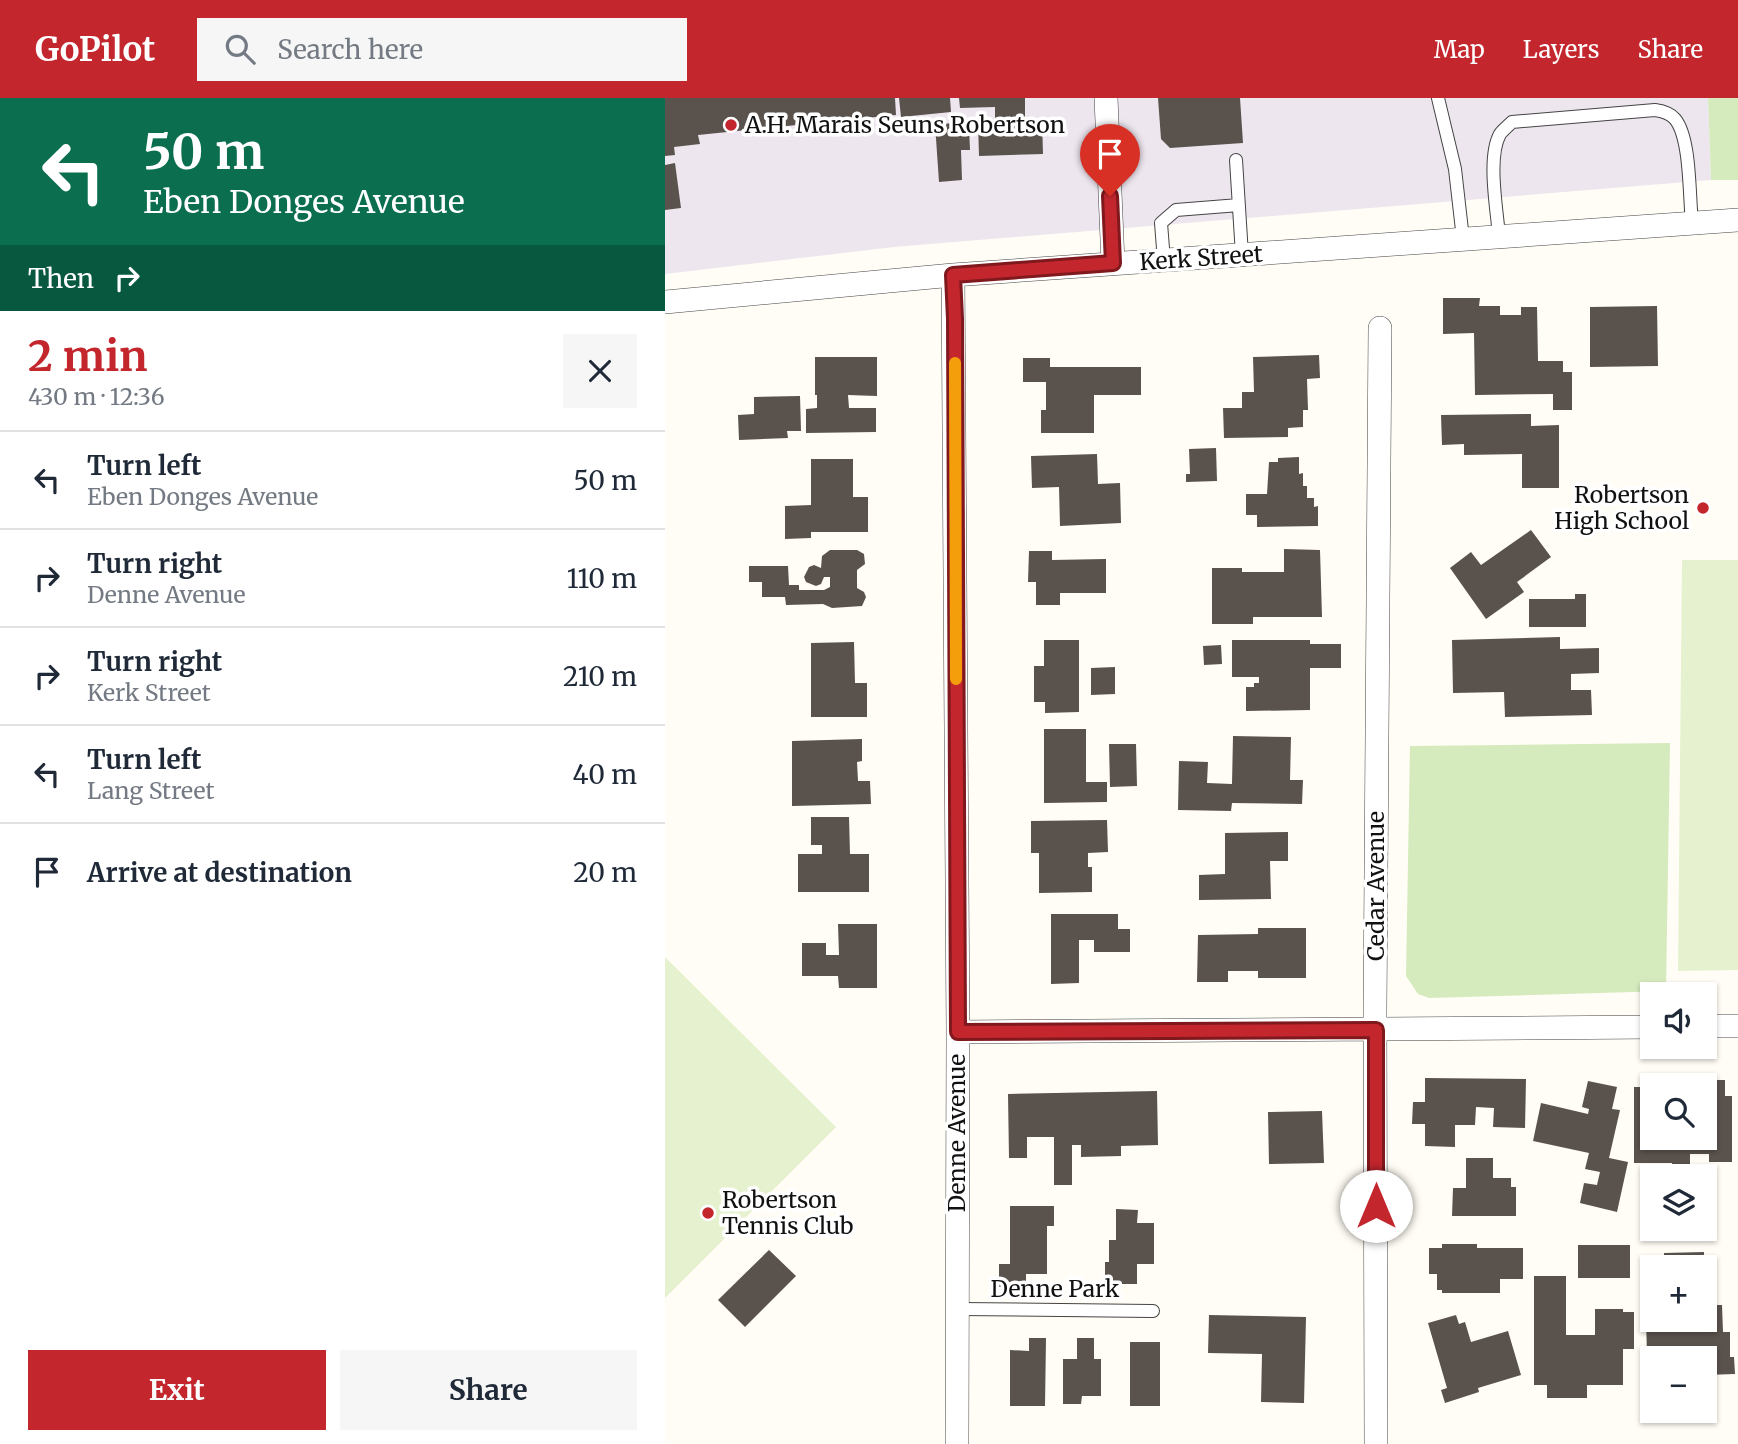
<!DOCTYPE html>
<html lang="en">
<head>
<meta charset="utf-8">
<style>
	body { margin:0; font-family:Merriweather,serif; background:#f6f6f7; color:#1f2937; height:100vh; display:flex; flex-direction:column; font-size:26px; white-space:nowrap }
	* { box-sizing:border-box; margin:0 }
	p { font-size:23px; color:#747a83 }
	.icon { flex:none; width:38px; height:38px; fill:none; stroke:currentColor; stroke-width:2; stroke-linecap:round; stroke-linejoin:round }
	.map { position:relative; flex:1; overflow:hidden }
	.drawer { display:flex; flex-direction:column; background:#fff; width:665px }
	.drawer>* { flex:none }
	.top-card { background:#0b6e4f; color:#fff; overflow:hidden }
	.tools { position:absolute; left:975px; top:884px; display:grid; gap:14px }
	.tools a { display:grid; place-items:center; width:77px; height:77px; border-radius:0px; background:#fff; box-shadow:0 2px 5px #0004; font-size:35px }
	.pin { position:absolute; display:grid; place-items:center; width:60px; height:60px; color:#fff; margin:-72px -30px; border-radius:50% 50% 50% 0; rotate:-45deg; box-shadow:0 0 7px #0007 }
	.pin .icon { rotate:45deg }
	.me { position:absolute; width:77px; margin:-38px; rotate:0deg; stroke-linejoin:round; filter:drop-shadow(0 0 5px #0008) }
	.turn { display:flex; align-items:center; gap:24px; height:147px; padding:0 28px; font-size:32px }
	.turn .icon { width:91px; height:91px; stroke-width:2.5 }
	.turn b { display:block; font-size:49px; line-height:60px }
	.then { display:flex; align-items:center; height:66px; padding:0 28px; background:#0003; gap:14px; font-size:26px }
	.round { display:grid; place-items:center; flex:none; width:74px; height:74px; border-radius:0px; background:#f6f6f7 }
	.overview { display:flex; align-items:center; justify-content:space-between; height:119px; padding:0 28px }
	h1 { font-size:42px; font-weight:700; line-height:52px; color:#c4262e }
	.button { display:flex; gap:14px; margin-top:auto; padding:14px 28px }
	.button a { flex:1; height:80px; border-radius:0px; background:#c4262e; color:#fff; font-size:28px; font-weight:700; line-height:80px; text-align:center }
	.button a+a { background:#f6f6f7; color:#1f2937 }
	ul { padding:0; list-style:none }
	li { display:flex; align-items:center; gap:21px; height:98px; padding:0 28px; border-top:2px solid #e0e1e3 }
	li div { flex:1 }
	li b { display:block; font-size:26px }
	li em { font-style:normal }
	header { display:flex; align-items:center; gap:42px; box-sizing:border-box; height:98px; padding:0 35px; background:#c4262e; color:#fff }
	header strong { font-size:33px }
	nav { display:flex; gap:38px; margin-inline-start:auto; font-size:24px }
	.search { width:490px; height:63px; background:#f6f6f7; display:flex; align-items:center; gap:18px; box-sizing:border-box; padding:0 24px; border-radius:0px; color:#747a83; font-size:26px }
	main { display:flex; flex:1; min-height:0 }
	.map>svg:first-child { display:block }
</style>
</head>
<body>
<header>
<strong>GoPilot</strong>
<div class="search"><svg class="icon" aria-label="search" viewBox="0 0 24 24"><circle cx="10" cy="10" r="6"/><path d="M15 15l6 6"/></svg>Search here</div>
<nav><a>Map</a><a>Layers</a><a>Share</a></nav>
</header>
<main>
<section class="drawer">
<div class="top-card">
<div class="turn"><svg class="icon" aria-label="left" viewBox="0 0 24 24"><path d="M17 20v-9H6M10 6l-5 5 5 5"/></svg><div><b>50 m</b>Eben Donges Avenue</div></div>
<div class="then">Then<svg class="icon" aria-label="right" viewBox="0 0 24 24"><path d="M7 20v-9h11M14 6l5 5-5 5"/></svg></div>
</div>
<div class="overview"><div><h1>2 min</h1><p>430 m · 12:36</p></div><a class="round"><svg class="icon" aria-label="close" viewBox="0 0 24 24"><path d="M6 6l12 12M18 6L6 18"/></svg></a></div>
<ul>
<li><svg class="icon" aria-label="left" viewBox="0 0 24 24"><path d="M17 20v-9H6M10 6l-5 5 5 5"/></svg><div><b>Turn left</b><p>Eben Donges Avenue</p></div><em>50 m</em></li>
<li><svg class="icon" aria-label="right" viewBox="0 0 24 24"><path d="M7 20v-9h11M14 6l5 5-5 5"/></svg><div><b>Turn right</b><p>Denne Avenue</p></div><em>110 m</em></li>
<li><svg class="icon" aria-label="right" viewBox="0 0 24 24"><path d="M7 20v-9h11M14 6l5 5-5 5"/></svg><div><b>Turn right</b><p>Kerk Street</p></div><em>210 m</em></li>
<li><svg class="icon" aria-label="left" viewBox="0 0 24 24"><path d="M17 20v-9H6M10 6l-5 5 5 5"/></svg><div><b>Turn left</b><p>Lang Street</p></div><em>40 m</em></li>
<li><svg class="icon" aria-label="arrive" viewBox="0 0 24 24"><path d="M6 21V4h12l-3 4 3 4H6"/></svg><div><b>Arrive at destination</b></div><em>20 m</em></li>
</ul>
<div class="button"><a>Exit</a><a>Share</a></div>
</section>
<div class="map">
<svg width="1073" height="1346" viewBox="0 0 1073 1346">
	<rect width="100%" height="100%" fill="#fffdf5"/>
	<!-- industrial -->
	<path fill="#eee6ef" d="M0,0H1043L1046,82L229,149L0,176Z"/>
	<!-- green -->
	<path fill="#d5ebbd" d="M1043,0H1073V82H1046Z
		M1005,645L1001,893L764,900L753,896L741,878L745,648Z"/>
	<!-- pitch -->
	<path fill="#e6f2cf" d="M1017,462H1073V872L1013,873Z
		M0,859L171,1029L0,1200Z"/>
	<!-- building -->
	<path fill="#5a524d" d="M0,0H230L231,17L33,37L35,46L9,49L10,57L0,58Z
		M234,0H285L286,14L236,19Z
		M294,0H360V22H377L378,56L314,58L313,24H330V9L295,10Z
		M493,0H575L578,45L505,50L496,41Z
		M294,25V30L304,29L305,52H296L297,82L274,84L270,26Z
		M10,65L16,110L0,112V67Z
		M778,200H815L814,208H835V217H856V209H872L873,263H898V274H907V312H888V296L810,297L809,235L778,236Z
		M992,208L993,268L925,269V209Z
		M654,257L655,280L642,281L643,312H638V329L623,330V339L559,340L558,310H577V294H589L588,259Z
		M150,259H212V298L183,297L184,310H211V334L141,335V311L152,310V297H150Z
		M358,260H385V269H476V297H429V335H376V312H381V284H358Z
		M135,298L136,333H122L123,340L74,342L73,317L89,316V299Z
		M866,316V328L894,327V390H857V356L799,357V346L777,347L776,317Z
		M551,350L552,383L521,384V376H525L524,351Z
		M432,356L433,386L455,385L456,425L395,428L394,389L367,390L366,358Z
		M634,359V376L638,375V388H642V400H649V409L653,408V428L592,429V417H581V396H602L604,364H613V360Z
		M146,361H188V399H203V434H146V440L120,441V408L146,407Z
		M866,432L886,459L852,484L859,494L821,521L785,470L806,454L816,467Z
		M619,451L655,452L657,519H588V526H547V470H577V474H619Z
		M165,452H192L199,456L200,466L192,472V490L199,494L201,499L197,508L167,510L158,506L121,507L120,499H97V484H84V468H123L124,487H134V492H159L165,489V479H159L156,486L151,488L141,484L139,479L144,469L149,467L156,470L157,458Z
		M364,453H387V462L441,461V495H395V507H371V484H363Z
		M910,496H921V529H864V501H910Z
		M895,539V551L934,550V575L906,576V592H926L927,617L840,619L839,594L788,595L787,542Z
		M379,542H414V614L380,615V604H369V568H379Z
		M567,542H645V546H676V570H645V612L581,613V589H589V585H594V579H567Z
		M189,544L190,585H202V619H146V545Z
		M556,547L557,566L539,567L538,548Z
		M450,569V596L426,597V570Z
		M379,631H421V684H442V704L379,705Z
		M568,638L626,639L625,682H638L637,706L567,705L566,713L513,712L514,663L543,664L542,685L567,686Z
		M197,641V663L192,664L193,683H205L206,706L127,708V643Z
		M444,646H471L472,688L445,689Z
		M146,719H184L185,756H204V794H133V756H157V747H146Z
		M442,722L443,754L423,755V769H427V794L374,795V755H366V723Z
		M623,734V763H605L606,801L534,802V777L560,776V735Z
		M386,816H453V831H465V854H429V842H414V885L386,886Z
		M173,826H212V890H174L173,878H137V845H161V857H174Z
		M593,830H641V880H593V873H563V884H532L533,837L593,836Z
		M760,980L861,981L860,1030L828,1029L829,1010L811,1009L810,1027H790V1049L760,1048V1026H747L748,1004H760Z
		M1040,982H1060V998H1067V1064H1044V1056H1025V1068H1007V1065H969V989H987V1040H1040Z
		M923,983L952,989L947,1011L955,1012L944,1060L963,1064L952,1114L915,1105L919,1085L932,1087L935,1074L920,1071L924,1055L868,1043L876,1005L923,1016L924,1011L917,1009Z
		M492,993L493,1047L456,1048V1058L416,1059V1047H407V1087H389V1039H362V1060H344L343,996Z
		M657,1013L659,1065L604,1066L603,1014Z
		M801,1060H828V1080H846V1089H851V1118H787L788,1090H801Z
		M345,1108H389V1128H382V1176H361V1189H334V1166H345Z
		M451,1111L473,1112L472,1125H489V1166H472V1186H440V1164H444V1142H451Z
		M777,1146H812V1150H858V1181H835V1195H777V1192H772V1176H764V1150H777Z
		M913,1147H965V1180H913Z
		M104,1152L131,1178L80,1229L53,1202Z
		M1039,1154V1169H999V1155Z
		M869,1178H901V1237H930V1211H958V1214H969V1251H958V1287H922V1300H882V1287H869Z
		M1040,1207H1057L1058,1234H1065V1259H1069L1070,1276L1040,1277V1260H1027V1257H982L981,1221L1040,1222Z
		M544,1217L641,1219L639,1305L596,1304L597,1256L543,1255Z
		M791,1217L794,1226L800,1224L806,1244L843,1233L856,1277L813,1290L814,1294L780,1305L776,1292L782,1290L763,1225Z
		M364,1240H381L380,1308H345V1252L364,1253Z
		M412,1240H429V1261H436V1298H417L416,1306H398V1261H412Z
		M465,1244H495V1308H465Z"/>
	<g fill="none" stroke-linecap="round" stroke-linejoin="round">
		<defs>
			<path id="lane" d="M773,0L790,71L798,141
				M571,62L577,157
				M834,138C832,112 822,59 835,36C838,32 843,28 847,24L990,12C997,13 1005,15 1010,21C1026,40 1024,99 1027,124
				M499,163L496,125L511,112L574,107
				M292,1211L488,1213"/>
			<path id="street" d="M441,0L448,165
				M288,177L293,934L292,1346
				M0,204L288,177L1073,122
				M1040,928H1073
				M293,934L987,929
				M711,1346L710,912L715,230"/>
		</defs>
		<!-- lane casing -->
		<use href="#lane" stroke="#444" stroke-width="14"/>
		<!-- street casing -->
		<use href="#street" stroke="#444" stroke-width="24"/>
		<!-- lane -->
		<use href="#lane" stroke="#fff" stroke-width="12"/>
		<!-- street -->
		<use href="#street" stroke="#fff" stroke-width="23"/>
	</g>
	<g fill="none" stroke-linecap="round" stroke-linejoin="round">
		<defs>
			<path id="route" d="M445,98L448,165L288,177L290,221L293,934L711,932V1108"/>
		</defs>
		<!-- route casing -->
		<use href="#route" stroke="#7f191e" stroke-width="18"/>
		<!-- route -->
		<use href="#route" stroke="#c4262e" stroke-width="12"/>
		<!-- slow -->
		<path stroke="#f59e0b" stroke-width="12" d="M290,265L291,581"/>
	</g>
	<!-- markers -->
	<g fill="#c4262e" stroke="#fff" stroke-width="2.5">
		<circle cx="66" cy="27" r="7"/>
		<circle cx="1038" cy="410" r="7"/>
		<circle cx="43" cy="1115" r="7"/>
	</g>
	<g text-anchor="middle" stroke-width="7" stroke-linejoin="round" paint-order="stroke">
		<!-- poi labels -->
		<g font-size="23" fill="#111" stroke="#fff" text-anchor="start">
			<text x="80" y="35">A.H. Marais Seuns Robertson</text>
			<text x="1024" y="405" text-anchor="end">Robertson<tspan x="1024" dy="26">High School</tspan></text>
			<text x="57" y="1110">Robertson<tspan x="57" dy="26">Tennis Club</tspan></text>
		</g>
		<!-- street labels -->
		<g font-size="23" fill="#111" stroke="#fff">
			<text transform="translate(536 160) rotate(-4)" y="8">Kerk Street</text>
			<text transform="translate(711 788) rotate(-90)" y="8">Cedar Avenue</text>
			<text transform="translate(292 1035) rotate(-90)" y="8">Denne Avenue</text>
			<text x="390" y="1199">Denne Park</text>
		</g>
	</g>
</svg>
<div class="tools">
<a><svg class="icon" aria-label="sound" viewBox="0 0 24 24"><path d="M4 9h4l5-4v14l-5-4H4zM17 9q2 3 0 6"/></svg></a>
<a><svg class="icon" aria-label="search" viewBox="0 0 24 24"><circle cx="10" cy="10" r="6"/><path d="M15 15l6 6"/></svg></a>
<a><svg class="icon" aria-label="layers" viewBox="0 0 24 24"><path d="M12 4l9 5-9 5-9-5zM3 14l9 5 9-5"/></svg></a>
<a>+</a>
<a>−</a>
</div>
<div class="pin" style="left:445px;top:98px;background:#d93025"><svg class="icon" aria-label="arrive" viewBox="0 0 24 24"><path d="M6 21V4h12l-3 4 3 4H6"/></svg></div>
<svg class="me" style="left:711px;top:1108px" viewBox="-20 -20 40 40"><circle r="19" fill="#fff"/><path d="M0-13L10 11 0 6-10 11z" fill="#c4262e"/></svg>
</div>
</main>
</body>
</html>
